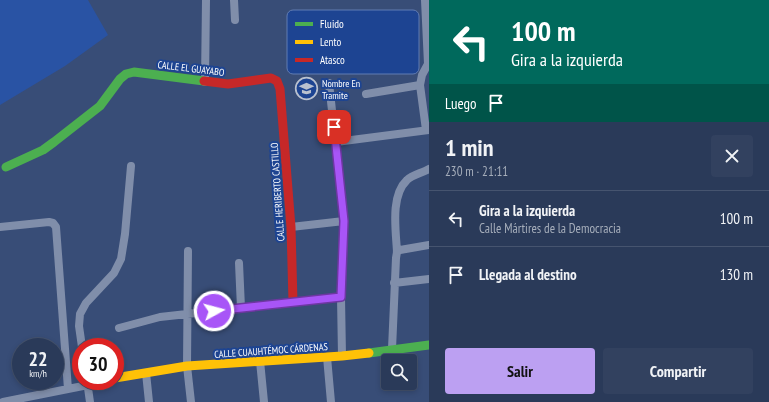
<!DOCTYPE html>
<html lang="es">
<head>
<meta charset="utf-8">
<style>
	body { margin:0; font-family:"PT Sans Narrow",sans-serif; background:#32415f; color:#f1f3f6; height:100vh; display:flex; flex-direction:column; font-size:15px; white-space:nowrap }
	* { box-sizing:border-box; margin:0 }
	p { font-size:13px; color:#a5adba }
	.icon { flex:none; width:22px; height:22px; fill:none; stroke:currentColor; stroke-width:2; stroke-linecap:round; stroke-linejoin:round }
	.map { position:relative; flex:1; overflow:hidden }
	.details { display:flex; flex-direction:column; background:#2a3a59; width:340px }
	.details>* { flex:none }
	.top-card { background:#00695c; color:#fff; overflow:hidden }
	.fabs { position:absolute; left:381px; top:354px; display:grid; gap:8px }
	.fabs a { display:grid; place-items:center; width:36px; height:36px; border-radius:4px; background:#2a3a59; box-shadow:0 2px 6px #0003,0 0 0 1px #46546f; font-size:20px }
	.speed { position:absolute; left:12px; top:338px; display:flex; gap:8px; font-size:20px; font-weight:700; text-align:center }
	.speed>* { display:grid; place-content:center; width:52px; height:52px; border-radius:50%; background:#2a3a59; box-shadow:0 2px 6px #0003,0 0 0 1px #46546f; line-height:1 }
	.speed small { font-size:10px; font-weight:400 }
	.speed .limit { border:6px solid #d22; background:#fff; color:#111 }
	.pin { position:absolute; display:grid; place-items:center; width:34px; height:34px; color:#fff; margin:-17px; border-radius:8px; box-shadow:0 2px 6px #0006 }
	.me { position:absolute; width:44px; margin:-22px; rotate:83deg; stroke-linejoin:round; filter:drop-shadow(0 0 3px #0008) }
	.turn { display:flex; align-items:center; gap:14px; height:84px; padding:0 16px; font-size:18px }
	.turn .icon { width:52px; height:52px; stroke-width:2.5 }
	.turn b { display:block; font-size:28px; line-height:34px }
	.then { display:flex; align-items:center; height:38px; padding:0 16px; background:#0003; gap:8px; font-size:15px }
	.round { display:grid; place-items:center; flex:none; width:42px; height:42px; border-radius:4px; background:#32415f }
	.overview { display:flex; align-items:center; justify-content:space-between; height:68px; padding:0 16px }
	h1 { font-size:24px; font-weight:600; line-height:30px }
	.button { display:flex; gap:8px; margin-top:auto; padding:8px 16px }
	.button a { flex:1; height:46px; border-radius:4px; background:#bca0f2; color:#111; font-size:16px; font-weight:600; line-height:46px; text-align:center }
	.button a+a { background:#32415f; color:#f1f3f6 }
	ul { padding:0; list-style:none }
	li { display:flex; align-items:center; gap:12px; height:56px; padding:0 16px; border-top:1px solid #46546f }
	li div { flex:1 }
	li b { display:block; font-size:15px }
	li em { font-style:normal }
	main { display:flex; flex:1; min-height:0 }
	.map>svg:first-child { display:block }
</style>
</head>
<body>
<main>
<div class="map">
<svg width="429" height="402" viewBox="0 0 429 402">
	<rect width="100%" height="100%" fill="#384d77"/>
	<!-- green -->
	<path fill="#2953a4" d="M0,0H88L108,35L65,66L0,105Z"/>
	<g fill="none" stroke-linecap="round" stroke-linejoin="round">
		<!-- street -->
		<path stroke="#808eaa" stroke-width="8" d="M234,0L235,20
			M425,0L428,64L422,75L420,85L426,130
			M205,82L206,0
			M329,83L344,221L341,297L342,356
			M366,94L420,85
			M336,142L429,130
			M0,227L49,222L53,223L56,227L68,389
			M291,227L344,221
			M188,251L187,366L191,402
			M397,252L400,250L429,245
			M239,263L241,308
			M394,283L429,279
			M119,328L160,317L341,297
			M82,347L79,326L80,314L86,303L114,273L121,259L125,234L131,166
			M392,349L396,258L397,252C396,231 390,196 407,180C412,175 422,173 429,169
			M327,357L331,402
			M260,361L264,402
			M146,373L149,402
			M87,381L90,402
			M3,402L88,385L104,381"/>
		<!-- fast -->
		<path stroke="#4caf50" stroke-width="9" d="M6,167L43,150L54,142L100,106L120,79L126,74L134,72L204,81
			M369,353L429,345"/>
		<!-- slow -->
		<path stroke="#ffc107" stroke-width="9" d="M115,378L187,366L342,356L369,353"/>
		<!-- jam -->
		<path stroke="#c62828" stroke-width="9" d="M204,81L228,84L271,78L277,81L280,89L291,227L293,302"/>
	</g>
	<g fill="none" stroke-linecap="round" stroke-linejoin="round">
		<defs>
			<path id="route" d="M214,311L341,297L344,221L334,127"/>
		</defs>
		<!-- route casing -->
		<use href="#route" stroke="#6d37a1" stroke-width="10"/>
		<!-- route -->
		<use href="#route" stroke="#a855f7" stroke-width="7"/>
	</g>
	<!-- icons -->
	<defs>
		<symbol id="school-ring" viewBox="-11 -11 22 22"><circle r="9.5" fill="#1d4492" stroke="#b9c1cf" stroke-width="1.5"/><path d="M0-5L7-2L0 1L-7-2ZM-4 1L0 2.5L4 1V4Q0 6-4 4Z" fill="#b9c1cf"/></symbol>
	</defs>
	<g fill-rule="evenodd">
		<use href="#school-ring" x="294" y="76" width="25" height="25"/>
	</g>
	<g text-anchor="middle" stroke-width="4" stroke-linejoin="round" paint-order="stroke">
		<!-- street labels -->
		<g font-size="10" fill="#fff" stroke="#1d4492">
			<text transform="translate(191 68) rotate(7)" y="4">CALLE EL GUAYABO</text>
			<text transform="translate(277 192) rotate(-94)" y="4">CALLE HERIBERTO CASTILLO</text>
			<text transform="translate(271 350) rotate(-4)" y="4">CALLE CUAUHTÉMOC CÁRDENAS</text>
		</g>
		<!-- poi labels -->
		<g font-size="10" fill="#fff" stroke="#1d4492" text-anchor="start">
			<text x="322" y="87">Nombre En<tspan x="322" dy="12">Tramite</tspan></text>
		</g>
	</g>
	<!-- legend -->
	<rect x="287" y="10" width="132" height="64" rx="6" fill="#1d4492" stroke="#617cb3" stroke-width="1"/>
	<rect x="295" y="22" width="18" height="4" fill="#4caf50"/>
	<rect x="295" y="40" width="18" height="4" fill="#ffc107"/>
	<rect x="295" y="58" width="18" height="4" fill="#c62828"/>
	<g font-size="11" fill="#fff">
		<text x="320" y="28">Fluido</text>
		<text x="320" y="46">Lento</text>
		<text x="320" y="64">Atasco</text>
	</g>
</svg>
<div class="fabs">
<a><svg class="icon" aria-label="search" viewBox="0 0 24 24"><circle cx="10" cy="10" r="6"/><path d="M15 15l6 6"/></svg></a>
</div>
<div class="speed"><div>22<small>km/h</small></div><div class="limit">30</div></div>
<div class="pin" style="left:334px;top:127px;background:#d93025"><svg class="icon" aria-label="arrive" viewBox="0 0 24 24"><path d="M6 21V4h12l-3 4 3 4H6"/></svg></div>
<svg class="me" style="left:214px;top:311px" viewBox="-20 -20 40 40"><circle r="17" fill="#a855f7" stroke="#fff" stroke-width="3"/><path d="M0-11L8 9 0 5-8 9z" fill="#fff"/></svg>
</div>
<section class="details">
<div class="top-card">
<div class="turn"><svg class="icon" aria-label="left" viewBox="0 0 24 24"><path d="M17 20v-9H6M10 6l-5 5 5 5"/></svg><div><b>100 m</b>Gira a la izquierda</div></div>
<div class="then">Luego<svg class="icon" aria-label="arrive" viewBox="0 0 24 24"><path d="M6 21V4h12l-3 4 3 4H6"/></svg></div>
</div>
<div class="overview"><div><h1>1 min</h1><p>230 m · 21:11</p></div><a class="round"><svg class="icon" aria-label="close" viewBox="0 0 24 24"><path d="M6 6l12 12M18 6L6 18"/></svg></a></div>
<ul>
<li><svg class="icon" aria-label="left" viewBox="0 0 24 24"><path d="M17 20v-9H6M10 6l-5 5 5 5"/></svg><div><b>Gira a la izquierda</b><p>Calle Mártires de la Democracia</p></div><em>100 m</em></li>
<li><svg class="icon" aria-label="arrive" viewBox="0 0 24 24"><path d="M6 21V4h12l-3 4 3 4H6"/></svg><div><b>Llegada al destino</b></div><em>130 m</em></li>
</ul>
<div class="button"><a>Salir</a><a>Compartir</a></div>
</section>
</main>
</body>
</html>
